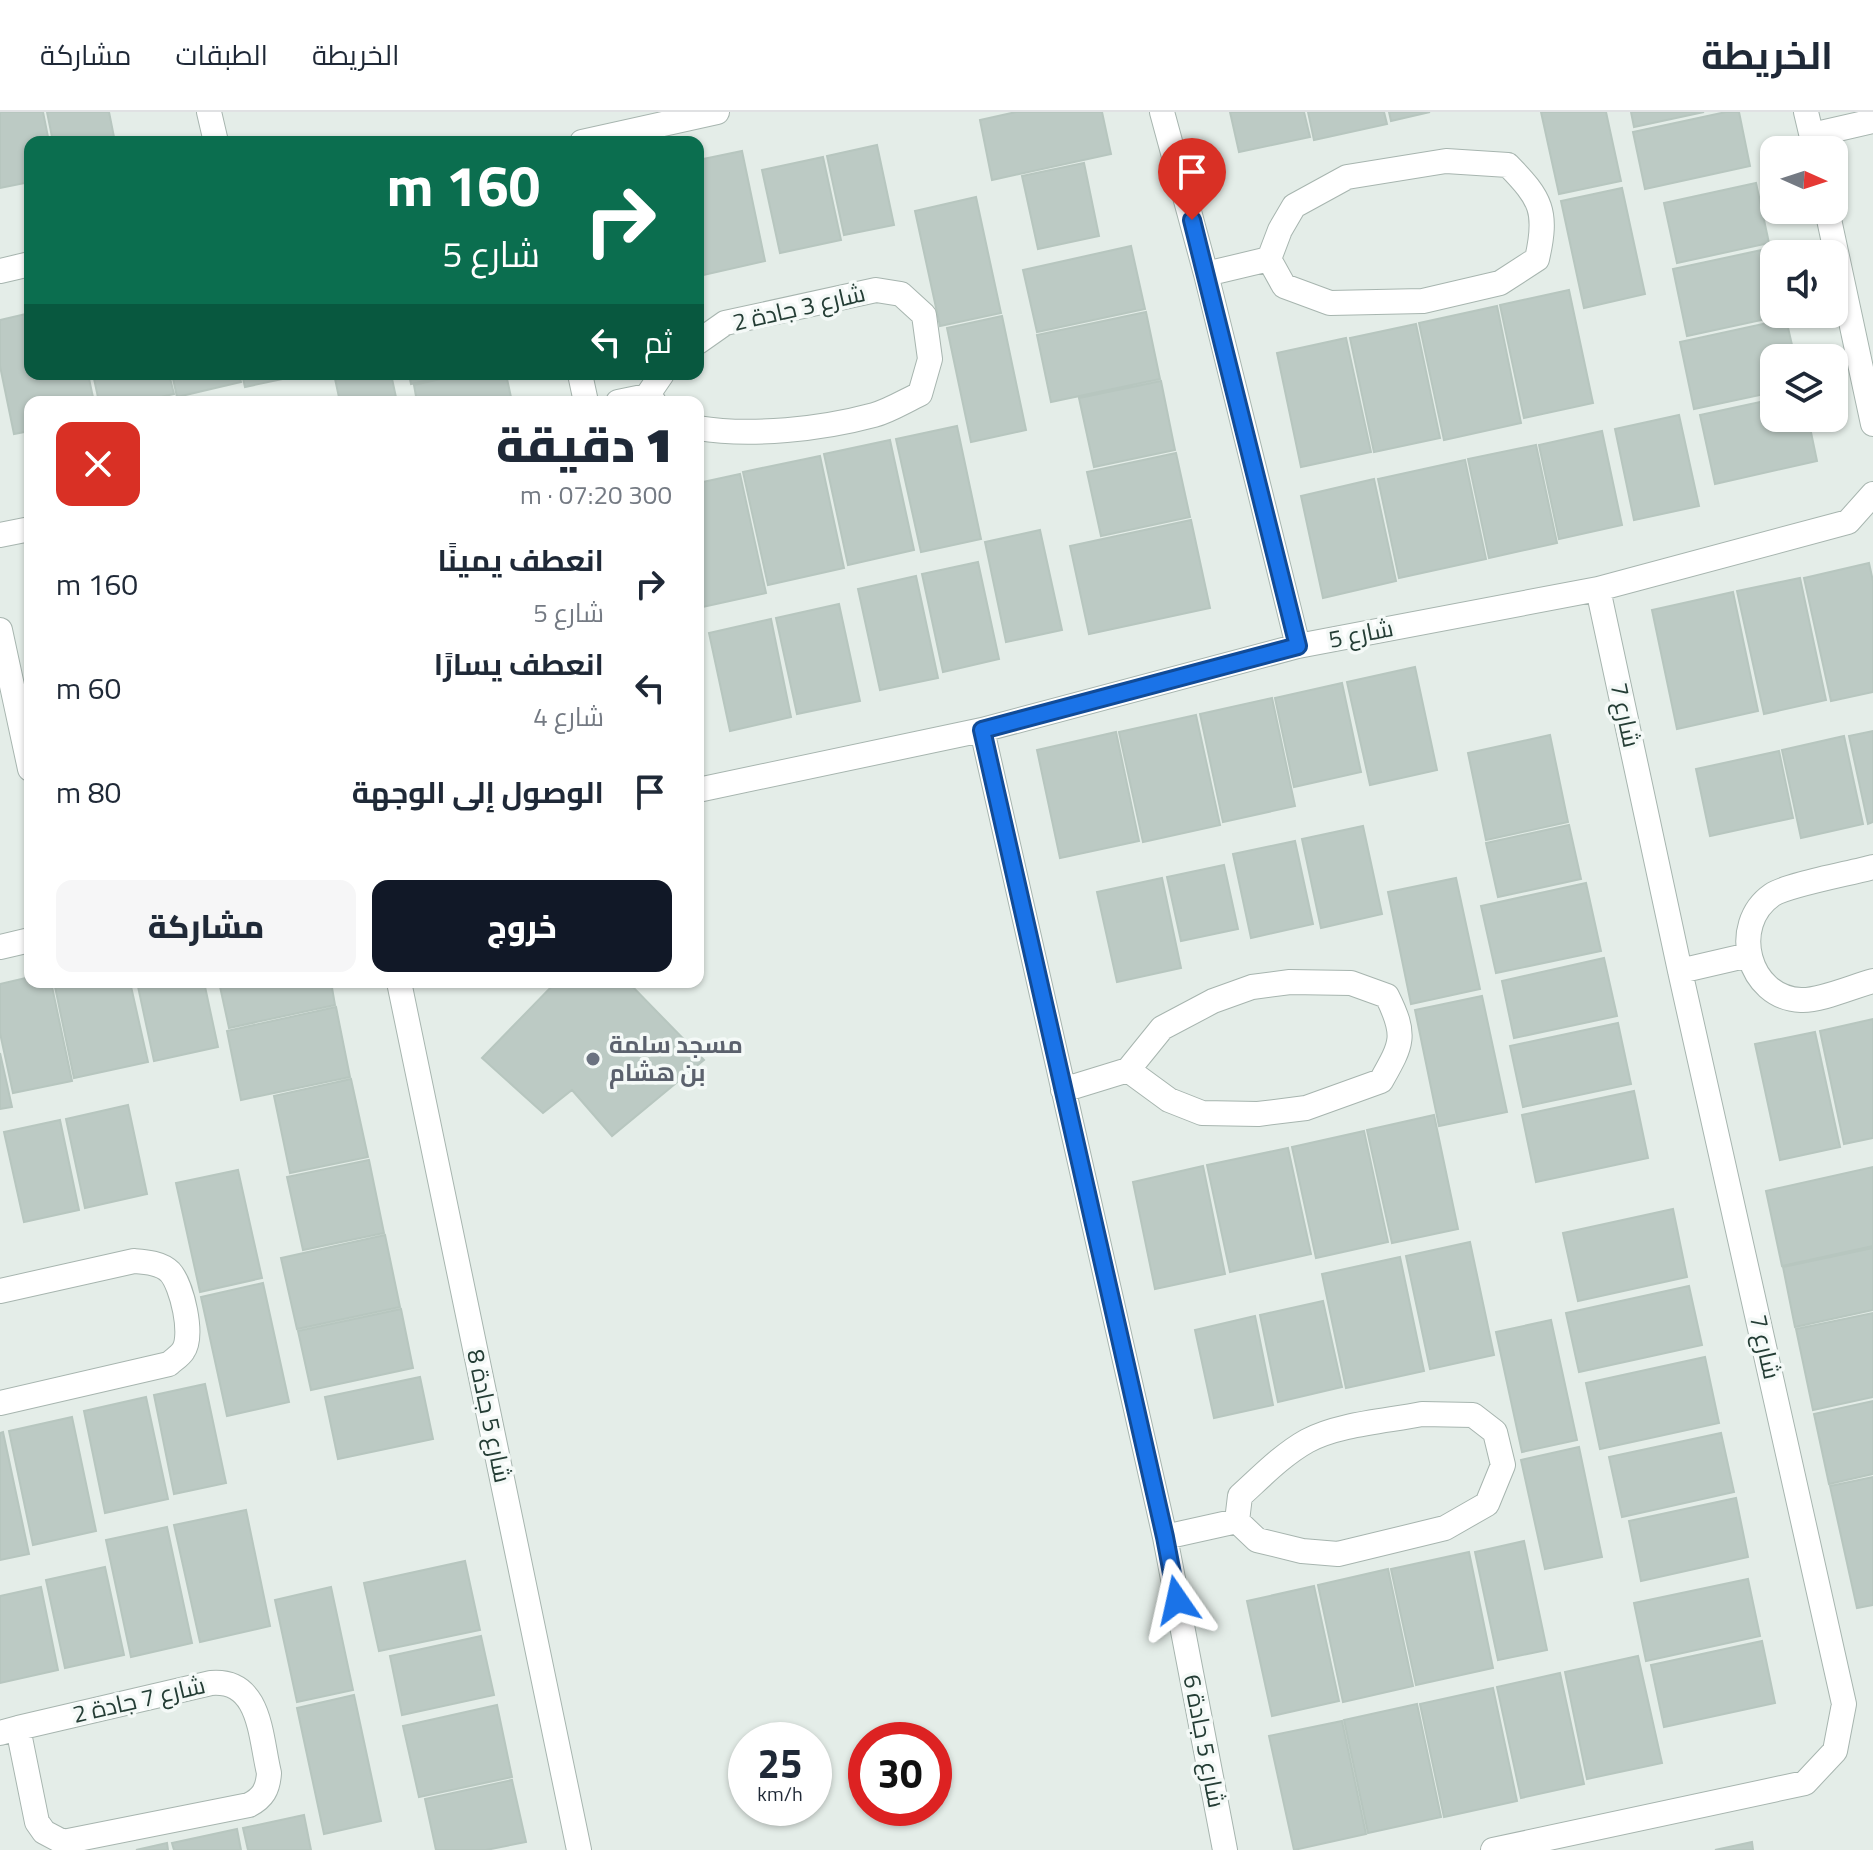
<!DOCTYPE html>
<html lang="ar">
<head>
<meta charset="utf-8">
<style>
	body { margin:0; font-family:"Titillium Web",Cairo,sans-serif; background:#f6f6f7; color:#1f2937; direction:rtl; height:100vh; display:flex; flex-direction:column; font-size:30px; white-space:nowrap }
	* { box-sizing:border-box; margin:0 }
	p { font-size:26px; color:#747a83 }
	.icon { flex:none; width:44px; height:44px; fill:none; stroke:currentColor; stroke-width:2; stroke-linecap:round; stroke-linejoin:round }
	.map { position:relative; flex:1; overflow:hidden; direction:ltr }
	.drawer { position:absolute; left:24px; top:284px; width:680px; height:592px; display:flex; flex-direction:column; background:#fff; border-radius:16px; box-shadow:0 2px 6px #0004; direction:rtl }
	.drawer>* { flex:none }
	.top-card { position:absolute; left:24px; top:24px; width:680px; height:244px; border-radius:16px; box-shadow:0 2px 6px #0004; direction:rtl; background:#0b6e4f; color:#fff; overflow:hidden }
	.needle { width:52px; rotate:93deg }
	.fabs { position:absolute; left:1760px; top:24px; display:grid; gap:16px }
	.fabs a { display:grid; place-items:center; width:88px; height:88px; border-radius:16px; background:#fff; box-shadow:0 2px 6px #0004; font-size:40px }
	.speed { position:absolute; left:728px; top:1610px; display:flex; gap:16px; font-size:40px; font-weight:700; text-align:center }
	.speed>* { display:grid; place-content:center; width:104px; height:104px; border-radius:50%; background:#fff; box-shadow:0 2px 6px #0004; line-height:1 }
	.speed small { font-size:20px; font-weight:400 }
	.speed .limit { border:12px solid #d22; background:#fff; color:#111 }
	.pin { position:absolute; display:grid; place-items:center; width:68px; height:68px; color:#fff; margin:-82px -34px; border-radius:50% 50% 50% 0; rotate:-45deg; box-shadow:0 0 8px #0007 }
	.pin .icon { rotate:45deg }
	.me { position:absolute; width:88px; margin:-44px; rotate:349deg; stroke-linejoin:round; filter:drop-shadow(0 0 6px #0008) }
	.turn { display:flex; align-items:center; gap:28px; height:168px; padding:0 32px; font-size:36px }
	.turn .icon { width:104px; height:104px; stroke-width:2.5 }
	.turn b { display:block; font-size:56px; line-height:68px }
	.then { display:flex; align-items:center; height:76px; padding:0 32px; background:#0003; gap:16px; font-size:30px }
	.round { display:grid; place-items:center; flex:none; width:84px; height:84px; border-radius:16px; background:#f6f6f7 }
	.head { display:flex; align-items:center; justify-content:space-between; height:136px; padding:0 32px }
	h1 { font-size:48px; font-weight:800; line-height:60px }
	.cta { display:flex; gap:16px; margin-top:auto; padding:16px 32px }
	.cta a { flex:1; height:92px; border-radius:16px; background:#111827; color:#fff; font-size:32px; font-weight:800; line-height:92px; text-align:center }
	.cta a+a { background:#f6f6f7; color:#1f2937 }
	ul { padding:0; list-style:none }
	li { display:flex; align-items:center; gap:24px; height:104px; padding:0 32px }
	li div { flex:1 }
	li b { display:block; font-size:30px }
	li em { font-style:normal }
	header { display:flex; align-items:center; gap:48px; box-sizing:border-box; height:112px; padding:0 40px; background:#fff; border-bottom:2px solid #e0e1e3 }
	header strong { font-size:38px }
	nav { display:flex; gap:44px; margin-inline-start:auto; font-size:28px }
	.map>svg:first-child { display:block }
</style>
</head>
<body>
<header>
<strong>الخريطة</strong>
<nav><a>الخريطة</a><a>الطبقات</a><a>مشاركة</a></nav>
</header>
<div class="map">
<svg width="1873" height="1738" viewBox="0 0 1873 1738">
	<rect width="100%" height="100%" fill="#e4ede8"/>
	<!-- building -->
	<path fill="#bccac4" stroke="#b7c6bf" stroke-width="2" d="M0,0H43L49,30H30V70L0,76Z
		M47,0H109L115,30H53Z
		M1016,0H1102L1111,42L992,68L980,8Z
		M1230,0H1304L1310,25L1239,40Z
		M1308,0H1384L1387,12L1314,28Z
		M1389,0H1430L1391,9Z
		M1541,0H1606L1621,69L1559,82Z
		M1631,0H1704L1634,15Z
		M1726,0H1739L1750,54L1645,77L1633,20Z
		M877,33L894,113L844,123L827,44Z
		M742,39L765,149L699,164L698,48Z
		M823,45L841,128L780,141L762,58Z
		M1084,51L1099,124L1038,137L1022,64Z
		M1756,71L1769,131L1677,151L1664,91Z
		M1622,76L1645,182L1584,196L1561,89Z
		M976,85L1001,201L940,214L915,99Z
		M1131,134L1145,197L1037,220L1023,158Z
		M1771,136L1774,149V202L1785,203L1687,224L1673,157Z
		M1569,178L1593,291L1524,306L1500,193Z
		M1497,194L1521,311L1444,328L1419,211Z
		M1146,200L1160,267L1051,290L1037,223Z
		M30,201V262H88L94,290H30V319L14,322L0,254V208Z
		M1002,204L1026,318L971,330L947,216Z
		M1786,207L1795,246H1774V280L1694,297L1680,230Z
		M1416,212L1440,326L1374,340L1350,226Z
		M1346,226L1371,340L1301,355L1277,241Z
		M93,262H169L174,282L138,290H99Z
		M172,262H239L241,270L177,285Z
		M242,262H306L245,275Z
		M334,262H391L397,290H340Z
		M409,262H456L411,272Z
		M463,262H506L512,290H417L414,273Z
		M1161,269L1175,338L1094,355L1079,286Z
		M1774,287V306H1808L1817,349L1715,372L1700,303Z
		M1679,303L1699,394L1634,408L1615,317Z
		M957,314L981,427L921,440L896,327Z
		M1602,319L1622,413L1559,427L1539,333Z
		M890,328L914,438L848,453L824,342Z
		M1536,333L1557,431L1489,446L1468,347Z
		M1176,341L1190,405L1101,424L1087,360Z
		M820,344L844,456L768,473L743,360Z
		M1465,348L1486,447L1399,466L1378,367Z
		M740,362L766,481L698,496V371Z
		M1374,367L1396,469L1323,486L1301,384Z
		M1191,408L1210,496L1089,522L1070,434Z
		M1040,418L1062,518L1006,530L985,430Z
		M978,450L999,547L943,560L922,462Z
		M1869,451L1873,469V580L1831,589L1804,466Z
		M916,464L938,566L880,578L858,477Z
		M1800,466L1826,588L1764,602L1737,479Z
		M1733,480L1758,599L1677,617L1652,498Z
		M839,492L860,589L797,602L776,506Z
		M771,507L791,605L730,619L709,521Z
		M1415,555L1437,658L1370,673L1347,570Z
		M1342,571L1361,660L1294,675L1275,586Z
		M1272,586L1295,694L1223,710L1200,602Z
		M1196,603L1220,713L1143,730L1119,620Z
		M1873,619V710L1868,712L1849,624Z
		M1116,620L1139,729L1060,746L1037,638Z
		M1550,623L1568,710L1486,728L1468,641Z
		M1844,624L1863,712L1801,726L1782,638Z
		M1779,639L1793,706L1710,724L1696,657Z
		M1569,713L1581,767L1498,785L1486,731Z
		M1363,714L1382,802L1321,816L1302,727Z
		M1295,729L1313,812L1251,826L1233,742Z
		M1224,753L1238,817L1181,829L1167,765Z
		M1162,766L1181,856L1117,870L1097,780Z
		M1456,766L1480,877L1411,892L1388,780Z
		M1586,771L1601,839L1496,861L1481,794Z
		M1604,846L1617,904L1514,926L1502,869Z
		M30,865V870H51L72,969L13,981L0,921V872Z
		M54,870H130L148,950L74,966Z
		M137,870H204L218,935L154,949Z
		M219,870H331L335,893L229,916Z
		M556,870H628L704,948L612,1024L572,978L543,1001L482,946Z
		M1482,884L1507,1000L1439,1014L1415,898Z
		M336,895L350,965L241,988L227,919Z
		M1873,907V1026L1844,1032L1820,919Z
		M1618,911L1631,972L1523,995L1510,934Z
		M1815,920L1840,1035L1780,1048L1755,932Z
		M0,941L12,995L0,997Z
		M351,967L368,1045L290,1061L274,984Z
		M1634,979L1648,1046L1536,1070L1522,1003Z
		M128,993L147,1082L85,1096L66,1007Z
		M1434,1003L1458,1117L1392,1131L1367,1018Z
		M60,1008L79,1098L24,1110L4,1020Z
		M1364,1019L1388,1130L1316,1146L1292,1035Z
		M1288,1036L1311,1142L1230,1160L1207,1053Z
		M369,1048L384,1121L303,1138L287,1065Z
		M1203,1054L1225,1162L1155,1177L1133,1070Z
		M1873,1055V1134L1782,1154L1766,1079Z
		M238,1058L262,1166L200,1180L176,1071Z
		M1673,1097L1687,1165L1578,1189L1563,1121Z
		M385,1123L400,1195L297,1217L281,1146Z
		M1470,1130L1494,1243L1430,1257L1406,1144Z
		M1873,1136V1198L1795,1215L1783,1155Z
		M1400,1145L1424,1259L1346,1276L1322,1162Z
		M263,1171L289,1290L227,1304L201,1185Z
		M1689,1174L1702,1233L1579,1260L1566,1201Z
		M1323,1189L1342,1275L1278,1290L1260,1203Z
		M401,1197L413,1256L311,1278L298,1219Z
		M1873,1201V1285L1813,1298L1796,1217Z
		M1255,1204L1273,1293L1214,1306L1195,1218Z
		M1551,1208L1577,1328L1522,1340L1496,1220Z
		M1705,1245L1719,1311L1600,1337L1586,1271Z
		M420,1265L433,1327L338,1347L325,1285Z
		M205,1272L226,1371L174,1382L154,1283Z
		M146,1285L168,1387L105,1401L84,1299Z
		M1873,1289V1362L1829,1372L1814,1302Z
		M72,1305L96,1419L33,1433L9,1319Z
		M3,1320L29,1442L0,1448V1321Z
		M1721,1321L1734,1380L1622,1405L1609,1345Z
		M1579,1335L1602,1445L1545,1457L1521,1348Z
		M1873,1365V1493L1857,1496L1830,1374Z
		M1736,1386L1748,1445L1641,1469L1629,1409Z
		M246,1398L270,1514L200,1530L174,1413Z
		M167,1415L192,1531L131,1545L106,1428Z
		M1524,1429L1547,1538L1498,1548L1475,1440Z
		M1469,1440L1493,1556L1416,1573L1391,1457Z
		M465,1449L480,1518L379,1539L364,1471Z
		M105,1455L124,1543L65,1556L46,1468Z
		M1388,1457L1413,1574L1343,1590L1318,1473Z
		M1748,1467L1760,1524L1646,1549L1634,1491Z
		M1314,1474L1339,1589L1272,1604L1247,1489Z
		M41,1475L58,1558L0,1571V1484Z
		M331,1475L353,1578L297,1590L275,1488Z
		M481,1524L494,1583L402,1603L390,1544Z
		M1762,1529L1775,1591L1664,1615L1651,1553Z
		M1638,1544L1662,1651L1587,1667L1565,1560Z
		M1560,1561L1584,1672L1521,1686L1497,1575Z
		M1493,1576L1517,1689L1444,1705L1420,1592Z
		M354,1583L381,1709L324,1722L297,1596Z
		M1417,1592L1441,1705L1368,1721L1344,1608Z
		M497,1593L512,1665L419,1685L403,1614Z
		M1342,1609L1366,1722L1294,1738L1269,1624Z
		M512,1668L526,1730L486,1738H436L425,1687Z
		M304,1703L311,1738H248L243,1716Z
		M237,1717L241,1738H174L172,1731Z
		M1752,1730L1753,1738H1715Z
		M167,1731L168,1738H136Z"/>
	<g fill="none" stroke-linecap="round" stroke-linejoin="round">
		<defs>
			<path id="street" d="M209,0L216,30
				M1162,0L1206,162L1298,534
				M1806,0L1815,38
				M1812,23L1873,9
				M582,30L717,0
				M1446,49L1508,53C1541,87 1548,99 1537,147L1500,171L1423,189L1330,191L1284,174L1269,147L1280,118L1294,94L1347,65Z
				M1827,98L1873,312
				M0,159L30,152
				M1206,162L1269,147
				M698,230L725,211L876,178L901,182L924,203L930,247L920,282C905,289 889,299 874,303C822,317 751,325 698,316
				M580,262L586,290
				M618,290L647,284
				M654,290L647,284L662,262
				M0,423L30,417
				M0,518L30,657
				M982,618L1165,1425L1225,1738
				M698,678L982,618L1298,534L1598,477L1848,410L1873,382
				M1873,755C1852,761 1786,773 1772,783C1729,813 1748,886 1801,888C1820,889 1854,874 1873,869
				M0,835L30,828
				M1680,859L1749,843
				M399,870L579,1738
				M1290,870L1351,871L1387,884C1407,924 1402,932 1381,969L1306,996L1258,1002L1202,1001L1169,988L1128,958L1162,916L1213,889L1252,875Z
				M1063,978L1128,958
				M0,1179L134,1149C146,1150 161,1151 170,1160C182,1173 194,1224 183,1239C180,1244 173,1248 169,1252L0,1291
				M1422,1302L1473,1303L1495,1320L1503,1353L1487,1392L1445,1416L1338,1442L1302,1439L1257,1428L1237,1409L1240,1384C1261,1365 1282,1343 1307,1329C1338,1312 1387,1309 1422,1302Z
				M1165,1425L1237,1409
				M0,1621L18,1616L211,1571C261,1567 260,1624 269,1661C268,1677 263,1686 249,1693L63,1730L44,1720L37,1710L18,1616
				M1493,1738L1805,1671L1835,1639L1844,1592L1680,859L1598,477"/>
		</defs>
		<!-- street casing -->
		<use href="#street" stroke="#a7b5af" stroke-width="26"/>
		<!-- street -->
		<use href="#street" stroke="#fff" stroke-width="24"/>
	</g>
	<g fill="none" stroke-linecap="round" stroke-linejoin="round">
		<defs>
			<path id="route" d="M1177,1488L1165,1425L982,618L1298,534L1192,108"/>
		</defs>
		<!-- route casing -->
		<use href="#route" stroke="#114b97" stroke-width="20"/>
		<!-- route -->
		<use href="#route" stroke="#1a73e8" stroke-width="14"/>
	</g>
	<!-- markers -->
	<circle fill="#6b7280" stroke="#f4f9f7" stroke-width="3" cx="593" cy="947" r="8"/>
	<g text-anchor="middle" stroke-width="7" stroke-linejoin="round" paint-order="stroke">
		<!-- street labels -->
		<g font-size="24" fill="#243d35" stroke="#f4f9f7">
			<text transform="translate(799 196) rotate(-13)" y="8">شارع 3 جادة 2</text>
			<text transform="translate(1361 522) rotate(-11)" y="8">شارع 5</text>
			<text transform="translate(1625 603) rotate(78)" y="8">شارع 7</text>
			<text transform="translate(1765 1235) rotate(77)" y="8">شارع 7</text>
			<text transform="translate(489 1304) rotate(78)" y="8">شارع 5 جادة 8</text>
			<text transform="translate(139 1588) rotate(-13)" y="8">شارع 7 جادة 2</text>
			<text transform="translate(1204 1629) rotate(79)" y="8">شارع 5 جادة 6</text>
		</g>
		<!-- worship labels -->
		<g font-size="24" font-weight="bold" fill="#5b616d" stroke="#f4f9f7" text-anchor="start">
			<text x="609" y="941">مسجد سلمة<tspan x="609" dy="28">بن هشام</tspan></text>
		</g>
	</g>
</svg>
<div class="fabs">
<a><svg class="needle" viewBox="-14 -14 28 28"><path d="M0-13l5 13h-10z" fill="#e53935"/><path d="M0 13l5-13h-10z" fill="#747a83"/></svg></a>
<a><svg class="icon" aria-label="sound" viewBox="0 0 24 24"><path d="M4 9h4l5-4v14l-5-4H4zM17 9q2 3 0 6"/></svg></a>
<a><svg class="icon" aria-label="layers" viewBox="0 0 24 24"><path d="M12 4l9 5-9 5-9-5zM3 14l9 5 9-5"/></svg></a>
</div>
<div class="speed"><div>25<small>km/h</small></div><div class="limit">30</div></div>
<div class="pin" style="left:1192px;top:108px;background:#d93025"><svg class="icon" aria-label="arrive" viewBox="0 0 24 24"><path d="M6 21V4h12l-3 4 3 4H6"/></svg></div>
<svg class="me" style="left:1177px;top:1488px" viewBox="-20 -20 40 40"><path d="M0-17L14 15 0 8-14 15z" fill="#1a73e8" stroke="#fff" stroke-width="4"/></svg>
<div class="top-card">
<div class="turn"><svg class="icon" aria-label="right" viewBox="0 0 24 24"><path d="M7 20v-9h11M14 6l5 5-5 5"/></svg><div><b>160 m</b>شارع 5</div></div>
<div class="then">ثم<svg class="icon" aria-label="left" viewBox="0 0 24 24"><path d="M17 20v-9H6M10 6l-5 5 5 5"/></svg></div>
</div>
<section class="drawer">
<div class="head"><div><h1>1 دقيقة</h1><p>300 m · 07:20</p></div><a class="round" style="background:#d93025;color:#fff"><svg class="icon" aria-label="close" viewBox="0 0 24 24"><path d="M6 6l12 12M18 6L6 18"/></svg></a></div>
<ul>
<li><svg class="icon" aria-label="right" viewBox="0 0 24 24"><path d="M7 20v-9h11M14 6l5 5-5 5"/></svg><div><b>انعطف يمينًا</b><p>شارع 5</p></div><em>160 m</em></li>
<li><svg class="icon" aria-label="left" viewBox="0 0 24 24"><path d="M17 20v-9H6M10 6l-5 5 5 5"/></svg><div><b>انعطف يسارًا</b><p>شارع 4</p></div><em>60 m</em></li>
<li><svg class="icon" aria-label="arrive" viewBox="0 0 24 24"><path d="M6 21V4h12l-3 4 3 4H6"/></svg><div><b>الوصول إلى الوجهة</b></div><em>80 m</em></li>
</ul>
<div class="cta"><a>خروج</a><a>مشاركة</a></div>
</section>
</div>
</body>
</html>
